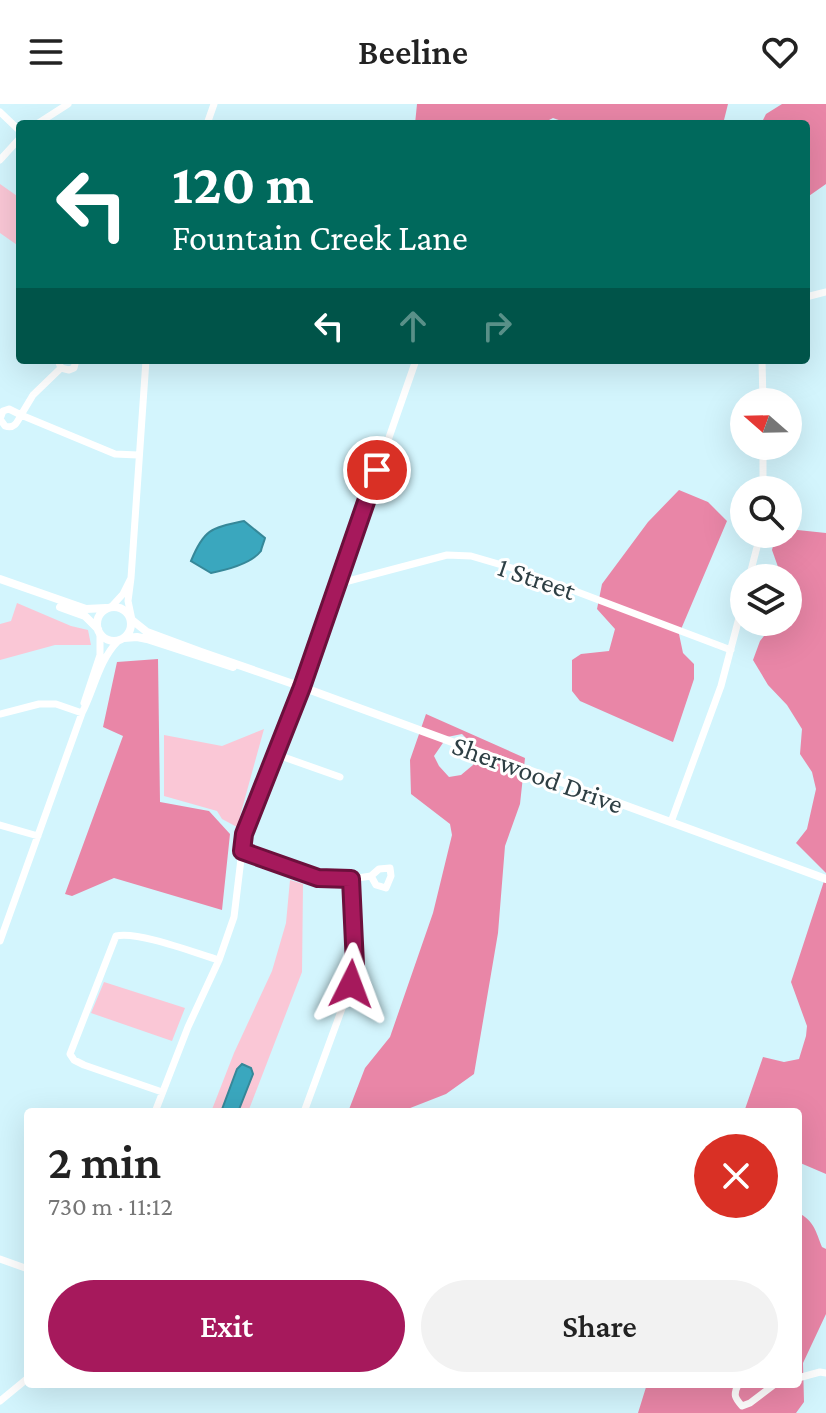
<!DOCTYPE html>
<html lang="en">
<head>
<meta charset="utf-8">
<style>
	body { margin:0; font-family:"Crimson Pro",serif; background:#f2f2f2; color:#222; height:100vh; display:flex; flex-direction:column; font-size:30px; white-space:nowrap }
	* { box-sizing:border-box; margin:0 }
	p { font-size:26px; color:#767676 }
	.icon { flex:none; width:44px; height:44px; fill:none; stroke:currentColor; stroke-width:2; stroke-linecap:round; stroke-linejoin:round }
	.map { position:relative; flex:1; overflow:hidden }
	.drawer { position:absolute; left:24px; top:1004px; width:778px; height:280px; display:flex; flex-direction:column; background:#fff; border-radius:8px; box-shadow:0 8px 32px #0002 }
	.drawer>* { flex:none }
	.guide { position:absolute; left:16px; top:16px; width:794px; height:244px; border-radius:8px; box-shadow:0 8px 32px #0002; background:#00695c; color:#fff; overflow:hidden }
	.needle { width:52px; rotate:290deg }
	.buttons { position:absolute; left:730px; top:284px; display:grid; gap:16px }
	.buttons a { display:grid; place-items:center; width:72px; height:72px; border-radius:50%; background:#fff; box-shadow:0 8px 32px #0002; font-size:40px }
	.pin { position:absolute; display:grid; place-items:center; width:68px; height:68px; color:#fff; margin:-34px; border:4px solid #fff; border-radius:50%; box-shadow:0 2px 8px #0007 }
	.me { position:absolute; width:88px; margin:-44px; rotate:3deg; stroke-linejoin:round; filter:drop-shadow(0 0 6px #0008) }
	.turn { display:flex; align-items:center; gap:28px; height:168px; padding:0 24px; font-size:36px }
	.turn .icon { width:104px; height:104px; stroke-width:2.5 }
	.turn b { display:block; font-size:56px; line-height:68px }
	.lanes { display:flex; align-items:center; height:76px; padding:0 24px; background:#0003; justify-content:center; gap:40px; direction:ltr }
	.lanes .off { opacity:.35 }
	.round { display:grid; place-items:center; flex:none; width:84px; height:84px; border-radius:42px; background:#f2f2f2 }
	.overview { display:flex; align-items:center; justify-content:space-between; height:136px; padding:0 24px }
	h1 { font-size:48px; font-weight:600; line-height:60px }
	.button { display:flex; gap:16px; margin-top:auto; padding:16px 24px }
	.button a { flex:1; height:92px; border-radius:48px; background:#a6195c; color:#fff; font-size:32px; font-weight:600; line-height:92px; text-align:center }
	.button a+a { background:#f2f2f2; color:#222 }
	header { display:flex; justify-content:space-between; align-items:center; height:104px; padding:0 24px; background:#fff; font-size:36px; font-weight:600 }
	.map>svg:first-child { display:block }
</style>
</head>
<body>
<header><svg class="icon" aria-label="menu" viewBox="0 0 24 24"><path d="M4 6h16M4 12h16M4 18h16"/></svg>Beeline<svg class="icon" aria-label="heart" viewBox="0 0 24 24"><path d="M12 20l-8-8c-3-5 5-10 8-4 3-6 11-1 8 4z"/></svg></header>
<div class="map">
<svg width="826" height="1309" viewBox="0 0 826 1309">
	<rect width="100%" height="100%" fill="#d3f5fd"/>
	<!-- green -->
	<path fill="#fac7d6" d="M0,80L20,94V143L0,129Z
		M17,499L71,522L88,526L91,541H55L0,556V520L11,517Z
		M264,625L237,723L222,715L217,707L164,692V631L222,642Z
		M290,776L303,780L302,868L248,1008H211L234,949L272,867L286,819Z
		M104,878L185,904L172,937L91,909Z"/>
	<!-- forest -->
	<path fill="#e986a7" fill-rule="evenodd" d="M417,0H728L723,20H570L553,14L541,20H415Z
		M782,0H826V80L806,94V20H761L766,10Z
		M679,386L708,398L727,417L679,530L683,549L694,560V575L673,638L580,597L572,587V556L581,550L609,547L615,525L597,505L602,480L648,418Z
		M788,425L826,429V769L796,739L807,725L816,685L812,668L800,650L802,625L787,601L768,581L753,556L760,537L775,518H788V474H782L772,446L776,430H788Z
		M158,555L160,698L209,707L230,730L222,806L114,774L72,792L65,790L123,632L103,623L117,558Z
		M426,610L525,654L520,700L505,742L498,829L474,970L446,990L400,1008H348L365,964L390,933L433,809L452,731L450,720L411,690L410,656ZM462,630L476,644L473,661L461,671L449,673L439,662L434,652L447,633Z
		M826,771V1070L798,1058V1008H744L763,953L784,958L799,955L806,932L807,922L791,878Z
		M798,1109C814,1116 816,1128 822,1143L826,1145V1210L803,1259L804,1298L796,1309H638L647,1280H798Z"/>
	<!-- water -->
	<path fill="#3aa7be" stroke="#368899" stroke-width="2" d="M244,417L265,434C265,435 261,445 261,447C251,460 226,466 211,469L191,457C204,425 211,424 244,417Z
		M242,960L251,964L253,970L238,1008H221L237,965Z"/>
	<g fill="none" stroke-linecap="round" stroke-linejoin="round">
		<!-- minor -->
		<path stroke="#fff" stroke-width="7" d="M0,8L20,27
			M37,20L68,0
			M207,20L214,0
			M0,56L20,34
			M806,193L826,188
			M58,256L61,264L69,266L74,264L76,256
			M762,256L763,298
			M61,264L33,291L21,311L115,350L138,351
			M9,305L21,311C17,319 14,325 5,322L0,315L3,307Z
			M763,386V342
			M131,474L146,256
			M749,474L757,443L759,430
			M337,480L447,451L471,452L522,467L731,546
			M112,502L123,490L131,474L128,497L132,516
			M84,599L100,551V530
			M0,610L39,600H56L82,609
			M275,650L340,673
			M671,718L721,582L744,495
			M0,721L38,732
			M242,747L318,774L351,775L371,772L379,765L390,764L391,772L386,784L376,781L371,772
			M0,837L82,609C94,586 99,556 118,537
			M162,988L84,961L74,956L70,950L116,832C139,827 195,849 219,856
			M155,1008L188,923L219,856L234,813L244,730L302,583L416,256
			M304,1008L351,880L355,861L351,775
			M0,1155L28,1165
			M798,1274L820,1268L826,1269
			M741,1280L738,1281C733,1291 735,1294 742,1302L750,1299L775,1280
			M0,1297L28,1274"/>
		<!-- tertiary -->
		<path stroke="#fff" stroke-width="8" d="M0,475L86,505L106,504
			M97 520a17 17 0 1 1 34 0a17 17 0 1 1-34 0Z
			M60,503L85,512L98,525
			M132,516L147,528L201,548L302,583L826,775
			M124,534L137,533L147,535L233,563"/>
	</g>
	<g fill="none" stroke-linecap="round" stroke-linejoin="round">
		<defs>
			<path id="route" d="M351,880L355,861L351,775L318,774L242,747L244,730L302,583L377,366"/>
		</defs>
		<!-- route casing -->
		<use href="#route" stroke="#6c103c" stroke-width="20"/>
		<!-- route -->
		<use href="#route" stroke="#a6195c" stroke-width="14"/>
	</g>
	<g text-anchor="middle" stroke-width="6" stroke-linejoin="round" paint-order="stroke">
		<!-- street labels -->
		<g font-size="28" fill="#2e3f44" stroke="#fff">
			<text transform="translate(537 474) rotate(19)" y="10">1 Street</text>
			<text transform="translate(538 670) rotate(20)" y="10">Sherwood Drive</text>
		</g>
	</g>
</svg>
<div class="buttons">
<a><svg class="needle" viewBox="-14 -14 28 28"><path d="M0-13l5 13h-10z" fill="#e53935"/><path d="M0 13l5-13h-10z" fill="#767676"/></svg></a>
<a><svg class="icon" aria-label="search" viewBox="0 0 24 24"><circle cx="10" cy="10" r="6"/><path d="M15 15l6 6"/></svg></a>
<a><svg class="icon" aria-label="layers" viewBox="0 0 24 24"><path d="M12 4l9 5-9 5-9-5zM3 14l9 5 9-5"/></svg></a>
</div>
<div class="pin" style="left:377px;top:366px;background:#d93025"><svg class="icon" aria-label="arrive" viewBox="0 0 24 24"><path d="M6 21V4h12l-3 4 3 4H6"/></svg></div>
<svg class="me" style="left:351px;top:880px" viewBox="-20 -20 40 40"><path d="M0-17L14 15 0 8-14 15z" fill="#a6195c" stroke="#fff" stroke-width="4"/></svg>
<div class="guide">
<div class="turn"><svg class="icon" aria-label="left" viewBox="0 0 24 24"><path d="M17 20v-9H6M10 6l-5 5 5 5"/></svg><div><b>120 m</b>Fountain Creek Lane</div></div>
<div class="lanes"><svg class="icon" aria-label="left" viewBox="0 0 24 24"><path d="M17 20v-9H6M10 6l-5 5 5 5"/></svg><svg class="icon off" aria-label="ahead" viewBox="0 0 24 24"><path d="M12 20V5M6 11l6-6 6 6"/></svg><svg class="icon off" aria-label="right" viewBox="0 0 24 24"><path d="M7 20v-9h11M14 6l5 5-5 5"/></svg></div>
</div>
<section class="drawer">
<div class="overview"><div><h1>2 min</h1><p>730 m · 11:12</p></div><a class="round" style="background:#d93025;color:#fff"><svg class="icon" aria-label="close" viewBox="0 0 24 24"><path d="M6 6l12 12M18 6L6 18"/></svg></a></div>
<div class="button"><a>Exit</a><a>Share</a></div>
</section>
</div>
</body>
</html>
